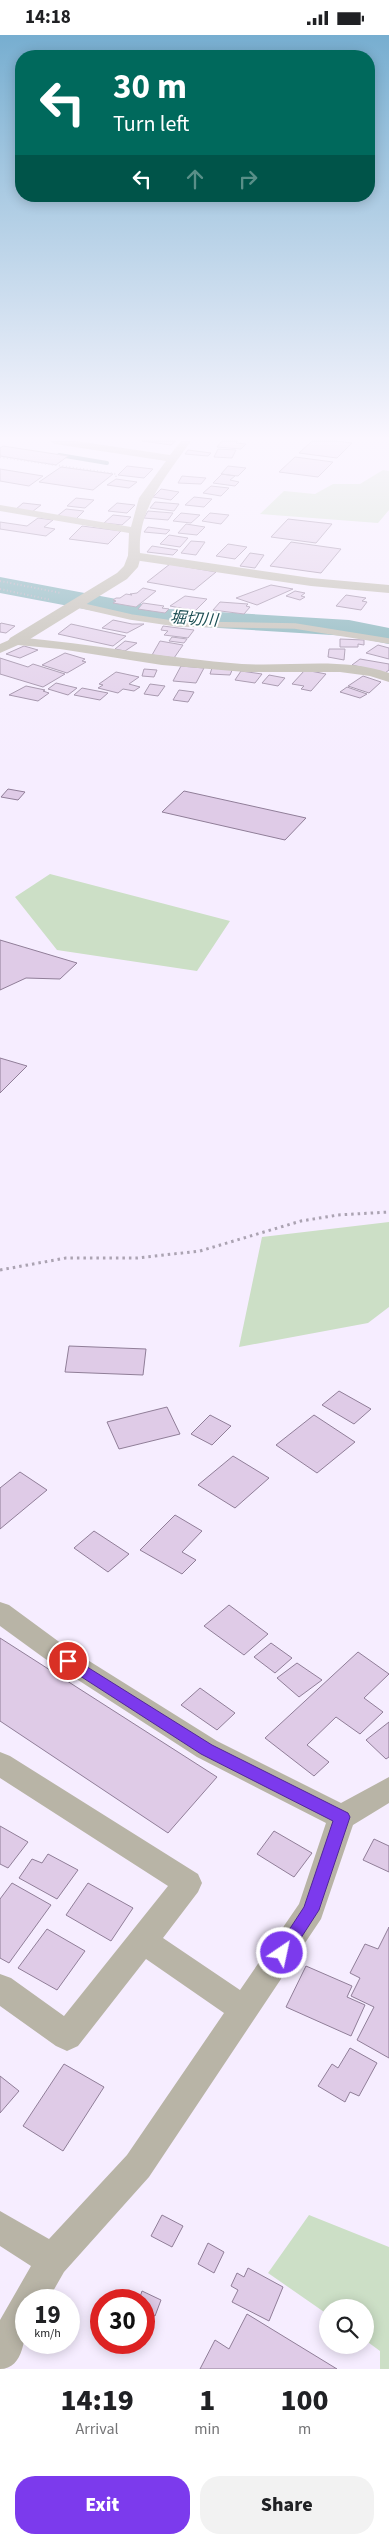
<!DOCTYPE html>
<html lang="en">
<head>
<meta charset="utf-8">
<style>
	body { margin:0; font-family:"Source Sans 3","Noto Sans JP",sans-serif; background:#f2f2f2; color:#202124; height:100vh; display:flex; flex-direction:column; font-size:19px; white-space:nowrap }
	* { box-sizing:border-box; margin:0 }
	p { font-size:16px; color:#757577 }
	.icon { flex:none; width:28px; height:28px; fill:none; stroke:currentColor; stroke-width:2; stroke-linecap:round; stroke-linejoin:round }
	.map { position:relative; height:2334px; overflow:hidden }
	.details { display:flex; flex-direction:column; background:#fff; flex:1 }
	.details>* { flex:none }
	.guide { position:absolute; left:15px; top:15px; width:360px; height:152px; border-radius:20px; box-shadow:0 2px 12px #0003; background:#00695c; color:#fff; overflow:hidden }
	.fabs { position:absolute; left:319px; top:2264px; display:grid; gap:10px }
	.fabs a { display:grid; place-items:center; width:55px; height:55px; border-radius:50%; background:#fff; box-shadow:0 2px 12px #0003; font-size:25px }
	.speed { position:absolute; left:15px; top:2254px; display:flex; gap:10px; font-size:25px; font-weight:700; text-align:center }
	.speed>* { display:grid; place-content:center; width:65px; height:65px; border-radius:50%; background:#fff; box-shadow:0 2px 12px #0003; line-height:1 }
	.speed small { font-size:12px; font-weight:400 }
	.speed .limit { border:8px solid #d22; background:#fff; color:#111 }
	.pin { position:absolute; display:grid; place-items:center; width:42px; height:42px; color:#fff; margin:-21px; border:2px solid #fff; border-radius:50%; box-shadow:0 1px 5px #0007 }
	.me { position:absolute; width:55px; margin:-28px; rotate:34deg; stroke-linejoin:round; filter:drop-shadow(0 0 4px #0008) }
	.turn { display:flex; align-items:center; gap:18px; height:105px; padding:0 15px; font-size:22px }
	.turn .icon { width:65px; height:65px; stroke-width:2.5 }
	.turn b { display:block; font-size:35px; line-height:42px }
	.lanes { display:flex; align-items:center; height:48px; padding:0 15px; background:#0003; justify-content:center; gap:25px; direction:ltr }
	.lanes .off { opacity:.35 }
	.eta { display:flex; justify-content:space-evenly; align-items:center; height:85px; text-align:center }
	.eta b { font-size:30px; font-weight:800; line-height:35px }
	.cta { display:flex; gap:10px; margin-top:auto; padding:10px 15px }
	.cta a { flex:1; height:58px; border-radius:20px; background:#7c3aed; color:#fff; font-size:20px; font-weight:800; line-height:58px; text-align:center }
	.cta a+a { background:#f2f2f2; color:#202124 }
	.status { display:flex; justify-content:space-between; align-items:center; height:35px; padding:0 25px; background:#fff; direction:ltr }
	.status svg { height:14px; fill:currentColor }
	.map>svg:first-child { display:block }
</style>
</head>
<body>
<div class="status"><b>14:18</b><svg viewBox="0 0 49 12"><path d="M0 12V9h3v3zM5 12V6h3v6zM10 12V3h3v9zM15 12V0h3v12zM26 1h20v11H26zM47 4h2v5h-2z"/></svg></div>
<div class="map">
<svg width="389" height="2334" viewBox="0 0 389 2334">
	<rect width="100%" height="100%" fill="#f6edff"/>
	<!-- green -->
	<path fill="#ccdfc6" d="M383,435L389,436V475L378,488L260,479L284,456L315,459L333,449H360Z
		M50,839L230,886L197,936L57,915L15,862Z
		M389,1187V1272L368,1288L239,1312L262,1202Z
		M309,2180L389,2212V2334H380V2316L365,2305V2272H328L327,2279L268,2238Z"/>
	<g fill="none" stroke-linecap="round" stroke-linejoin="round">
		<!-- stream -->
		<path stroke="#597e86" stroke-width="4" d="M59,420L107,428"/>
		<!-- river -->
		<path fill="#6ea6ac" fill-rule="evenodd" d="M0,542L169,574L349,585L389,593V609L349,601L169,590L0,558Z"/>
	</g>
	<!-- building -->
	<path fill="#dfcbe7" stroke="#907e98" d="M142,406H176L171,410Z
		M222,406H238L236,408L246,409L241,414L217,412Z
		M312,406H335L352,408L337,423L299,418Z
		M3,411L68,421L56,430L0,421V413Z
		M218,414L236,415L232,423L214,422Z
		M188,415L211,418L208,421L185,419Z
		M295,422L333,427L318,442L279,437Z
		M127,431L153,434L144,443L118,440Z
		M228,431L246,433L238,441L221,439Z
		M61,432L113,439L93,455L39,447Z
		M0,434L43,441L29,451L0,446Z
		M222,439L235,441L230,445L239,447L235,451L213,448Z
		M182,441L206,443L201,449L178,448Z
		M116,444L137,447L129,453L107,450Z
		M211,451L229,453L221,461L203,458Z
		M161,454L179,457L171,465L153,462Z
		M194,462L212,464L204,472L185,470Z
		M76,463L94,465L85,473L67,471Z
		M155,467L179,469L174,476L150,473Z
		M23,468L41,470L32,477L15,475Z
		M117,468L135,470L127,478L108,476Z
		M66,474L84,476L75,485L56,482Z
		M148,476L173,478L168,485L144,483Z
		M181,478L200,480L191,488L173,486Z
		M210,478L229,480L221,489L202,486Z
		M113,480L131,482L122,490L104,488Z
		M38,483L53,485L44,492L55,494L46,501L0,494V487L27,491Z
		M288,484L332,489L316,508L271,502Z
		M186,489L205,492L197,500L178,498Z
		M82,491L121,496L108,509L69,504Z
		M148,492L170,495L166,499L144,497Z
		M169,500L188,503L180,512L160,509Z
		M191,506L205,507L196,520L181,518Z
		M291,507L341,514L321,538L270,531Z
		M228,509L247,512L235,524L216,521Z
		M152,511L178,515L173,520L147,517Z
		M250,518L264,520L255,533L240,531Z
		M170,529L216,537L194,555L147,547Z
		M271,550L293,554L257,570L236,563Z
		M143,553L156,556L136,572L113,568L116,566L113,565L116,563H120L126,559L132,560L130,559L137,558Z
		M295,556L305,558L301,561L305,562L300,565L286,561Z
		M346,560L366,563L362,566L367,567L361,575L336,571Z
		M185,561L207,564L195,576L170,571Z
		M220,567L248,569L246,571L250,572L244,579L213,575Z
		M143,568L164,571L162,573L169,574L165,578L138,574Z
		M113,585L132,589H144L127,598L102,593Z
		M0,589L1,588L15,591L6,598L0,597Z
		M71,589L126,601L113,611L58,599Z
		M163,591L194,595L188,603L164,600L168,596L161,595Z
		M172,602L187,604L184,608L169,606Z
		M340,604L364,605V610L358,609V612H340Z
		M125,606L137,608L125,616L115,614Z
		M160,606L183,610L174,623L152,620Z
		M378,610L389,613V624L366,618Z
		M24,611L38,615L20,623L6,619Z
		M329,614H345L344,625L328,622Z
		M65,618L85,624L82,626L86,627L67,638L42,630Z
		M0,623L28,632L33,629L65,639L43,652L0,639Z
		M360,624L389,629V635L385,638L352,630Z
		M181,631L204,633L196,648L173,646Z
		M212,633H233L230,640L210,639Z
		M144,634L157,635L154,642L142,641Z
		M305,635L326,639L311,656L301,654L304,651L292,649Z
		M241,636L262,639L255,648L235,645Z
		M116,637L139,642L129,649L140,652L134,656L123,654L118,658L98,653L103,650L99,649Z
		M269,640L285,643L278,651L262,648Z
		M363,641L381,647L369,658L348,651Z
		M56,648L77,653L68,660L48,654Z
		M150,649L165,651L158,661L144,659Z
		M26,651L45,655L43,656L49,658L38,666L9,660Z
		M347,652L367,659L360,663L340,657Z
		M82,653L108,658L100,665L74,660Z
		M179,655L194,657L188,667L173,665Z
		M8,754L25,757L18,765L1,762Z
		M184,756L306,783L285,805L162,777Z
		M0,905L77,928L60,944L26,943L0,955Z
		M0,1023L27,1031L0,1058Z
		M69,1311L146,1314L143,1340L65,1337Z
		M339,1356L371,1374L354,1389L322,1370Z
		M167,1372L180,1399L119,1414L107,1387Z
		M210,1380L231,1391L212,1410L191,1399Z
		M314,1380L355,1407L317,1438L276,1410Z
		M233,1421L269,1443L235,1473L198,1450Z
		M20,1437L47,1455L0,1494V1453Z
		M175,1480L202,1496L182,1517L196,1525L182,1539L140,1515Z
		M94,1496L129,1519L108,1537L74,1513Z
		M229,1570L268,1599L244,1620L204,1591Z
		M0,1603L217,1742L168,1798L0,1686Z
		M271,1608L292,1623L275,1638L254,1622Z
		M358,1617L389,1639L364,1663L383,1677L360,1699L336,1682L307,1710L329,1727L314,1741L265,1703Z
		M297,1628L322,1645L299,1662L277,1643Z
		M200,1653L235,1678L217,1695L181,1670Z
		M389,1687V1722L386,1724L366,1705Z
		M0,1791L28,1807L8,1833L0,1829Z
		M274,1796L312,1818L294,1842L257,1819Z
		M374,1804L389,1811V1837L363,1825Z
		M48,1819L78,1835L57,1864L19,1843L32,1824L42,1828Z
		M12,1848L51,1870L9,1928L0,1923V1864Z
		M88,1848L133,1873L111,1906L66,1880Z
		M389,1892V2023L357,2005L374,1972L351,1961L360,1943L350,1938L365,1909L378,1914Z
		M47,1894L85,1916L57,1955L18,1933Z
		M306,1931L352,1951L347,1962L365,1970L351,2001L286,1972Z
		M350,2013L377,2028L359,2061L350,2057L345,2067L318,2051L332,2029L338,2033Z
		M64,2029L104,2052L63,2116L23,2091Z
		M0,2041L19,2056L0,2078Z
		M162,2180L183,2191L172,2212L151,2201Z
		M208,2208L224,2217L214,2238L198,2229Z
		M248,2233L283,2252L269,2286L232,2267L238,2255L231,2251L237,2238L244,2242Z
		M142,2256L161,2265L155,2281L144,2276V2265H139Z
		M247,2279L337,2334H200L215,2305L229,2314Z"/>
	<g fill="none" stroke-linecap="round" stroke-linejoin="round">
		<!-- path-far1 -->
		<path stroke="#aba3b2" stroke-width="2" stroke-dasharray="1 2.5" stroke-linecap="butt" d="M0,422L116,439V444
			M0,546L61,558
			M0,554L51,565"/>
		<!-- path -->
		<path stroke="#aba3b2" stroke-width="3" stroke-dasharray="2.5 4" stroke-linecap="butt" d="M0,1235L66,1223H137L200,1216L301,1186L338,1180L389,1177"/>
		<!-- service -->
		<path stroke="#b8b4a6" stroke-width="5.5" d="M74,569L131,582L178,589L295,591L389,606"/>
		<!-- minor -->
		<path fill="#b8b4a6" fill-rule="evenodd" d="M50,406H76L170,420L181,406H191C167,440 137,474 140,518L311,543L389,550V558L311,551L134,525L128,521L129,498L0,476V470L131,492L139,463L166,426L55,409Z
			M16,602C92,609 166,623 242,629C291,632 342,622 389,638V647L370,641L340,637H245L162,630L60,614L18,610L0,618V609Z
			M0,1567L9,1570L62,1609L217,1706L341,1768L389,1742V1768L353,1790L321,1884L149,2142L64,2237L48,2265H26C26,2285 29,2334 0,2334V2285L31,2231L0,2211V2176L49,2204L127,2120L224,1978L146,1924L78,2011L67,2016L56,2011L0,1971V1939L11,1943L64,1981L168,1851L0,1743V1717L10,1721L198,1839L202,1848L198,1857L163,1903L240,1955L299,1869L326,1788L197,1722L44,1623L0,1591Z"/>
		<!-- tertiary -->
		<path fill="#b8b4a6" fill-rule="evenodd" d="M134,517L141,521L138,532L127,544L22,609H10L8,606L10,603L117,538L124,531L129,518Z"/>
	</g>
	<!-- sky -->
	<linearGradient id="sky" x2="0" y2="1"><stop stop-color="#77aed0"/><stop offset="0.55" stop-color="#fbf7ff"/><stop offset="1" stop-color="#fbf7ff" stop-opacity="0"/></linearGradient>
	<rect width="389" height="733" fill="url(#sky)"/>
	<!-- route -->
	<path fill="#7c3aed" stroke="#51269a" d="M68,1620L212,1710L348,1778L350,1782L319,1875L288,1923L282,1926L276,1923L274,1918L304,1872L333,1786L201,1719L63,1630L61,1626L63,1622Z"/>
	<g text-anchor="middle" stroke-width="4" stroke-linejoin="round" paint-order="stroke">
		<!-- far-water labels -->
		<g font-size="16" font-style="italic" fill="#1b4e53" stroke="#fff">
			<text transform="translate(194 583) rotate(4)" y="6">堀切川</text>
		</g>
	</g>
</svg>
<div class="fabs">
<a><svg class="icon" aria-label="search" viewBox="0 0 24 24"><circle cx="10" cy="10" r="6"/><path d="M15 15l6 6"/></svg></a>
</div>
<div class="speed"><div>19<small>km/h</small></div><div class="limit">30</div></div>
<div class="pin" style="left:68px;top:1626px;background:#d93025"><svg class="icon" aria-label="arrive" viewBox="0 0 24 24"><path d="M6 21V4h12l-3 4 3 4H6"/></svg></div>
<svg class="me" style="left:282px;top:1918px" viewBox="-20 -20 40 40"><circle r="17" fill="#7c3aed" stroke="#fff" stroke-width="3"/><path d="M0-11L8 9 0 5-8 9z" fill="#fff"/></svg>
<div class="guide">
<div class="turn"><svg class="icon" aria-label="left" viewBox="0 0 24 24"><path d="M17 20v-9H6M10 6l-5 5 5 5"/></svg><div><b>30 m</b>Turn left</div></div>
<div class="lanes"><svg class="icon" aria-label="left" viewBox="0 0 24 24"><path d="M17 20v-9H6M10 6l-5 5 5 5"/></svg><svg class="icon off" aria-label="ahead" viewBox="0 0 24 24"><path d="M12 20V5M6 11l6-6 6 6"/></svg><svg class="icon off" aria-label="right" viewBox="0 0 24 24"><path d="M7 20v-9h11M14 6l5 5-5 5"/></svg></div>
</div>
</div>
<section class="details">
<div class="eta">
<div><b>14:19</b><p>Arrival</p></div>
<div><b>1</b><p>min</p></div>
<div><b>100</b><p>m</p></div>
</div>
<div class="cta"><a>Exit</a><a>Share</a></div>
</section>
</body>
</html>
